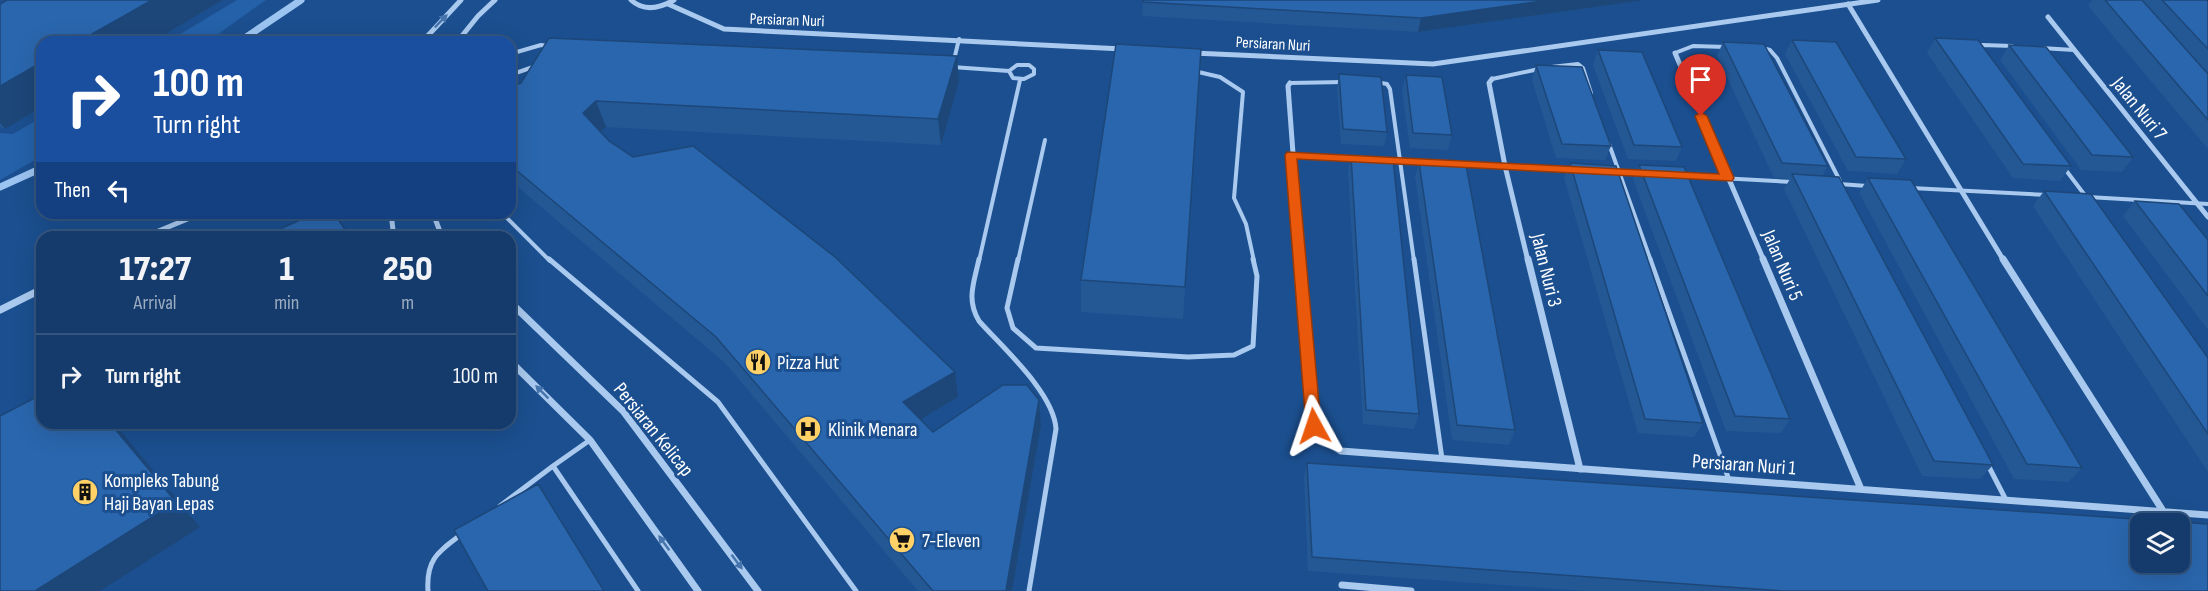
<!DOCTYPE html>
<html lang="en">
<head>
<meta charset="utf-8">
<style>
	body { margin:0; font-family:"Sofia Sans Condensed",sans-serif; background:#1d4271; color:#f1f3f6; height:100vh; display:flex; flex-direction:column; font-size:22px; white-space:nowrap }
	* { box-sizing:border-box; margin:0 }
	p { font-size:20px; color:#9dadc1 }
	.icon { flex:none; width:33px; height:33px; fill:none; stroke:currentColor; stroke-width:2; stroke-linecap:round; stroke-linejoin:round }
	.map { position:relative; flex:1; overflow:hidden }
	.sheet { position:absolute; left:36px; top:231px; width:480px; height:198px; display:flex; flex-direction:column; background:#143b6b; border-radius:18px; box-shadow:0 6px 24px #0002,0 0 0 2px #33557e }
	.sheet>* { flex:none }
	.top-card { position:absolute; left:36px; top:36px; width:480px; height:183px; border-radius:18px; box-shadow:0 6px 24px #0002,0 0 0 2px #33557e; background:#1a4fa0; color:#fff; overflow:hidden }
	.controls { position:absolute; left:2130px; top:513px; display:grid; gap:12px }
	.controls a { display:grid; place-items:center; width:60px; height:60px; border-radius:12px; background:#143b6b; box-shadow:0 6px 24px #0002,0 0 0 2px #33557e; font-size:30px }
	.pin { position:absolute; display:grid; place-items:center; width:51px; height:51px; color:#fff; margin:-62px -26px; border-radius:50% 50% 50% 0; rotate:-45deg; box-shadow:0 0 6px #0007 }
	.pin .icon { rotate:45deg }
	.me { position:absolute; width:66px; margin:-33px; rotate:355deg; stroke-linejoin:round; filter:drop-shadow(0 0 4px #0008) }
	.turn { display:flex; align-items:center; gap:21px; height:126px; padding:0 18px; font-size:27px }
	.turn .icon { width:78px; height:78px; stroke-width:2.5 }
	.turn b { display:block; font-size:42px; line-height:51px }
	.then { display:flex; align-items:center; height:57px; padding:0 18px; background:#0003; gap:12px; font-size:22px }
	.eta { display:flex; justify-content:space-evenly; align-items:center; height:102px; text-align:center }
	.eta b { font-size:36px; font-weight:800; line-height:42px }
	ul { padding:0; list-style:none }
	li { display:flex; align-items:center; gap:18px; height:84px; padding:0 18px; border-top:2px solid #33557e }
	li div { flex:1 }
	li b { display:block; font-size:22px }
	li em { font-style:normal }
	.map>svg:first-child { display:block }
</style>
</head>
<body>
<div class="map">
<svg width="2208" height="591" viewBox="0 0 2208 591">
	<rect width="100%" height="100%" fill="#1b4f8f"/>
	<!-- green -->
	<path fill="#2461a8" d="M237,0H266L207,42H167Z
		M42,117V156L0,180V133L13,134Z"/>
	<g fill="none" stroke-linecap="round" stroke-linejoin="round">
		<!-- stream -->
		<path stroke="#9cc4f0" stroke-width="7" d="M239,42L301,0
			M0,187L42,168"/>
		<!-- service-far1 -->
		<path stroke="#a9c9ee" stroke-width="4" d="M1976,47L1983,45L2012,46
			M1762,48L1770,50L1777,58L1840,181
			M2041,48L2074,50
			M1675,53L1693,46L1727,47
			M510,54L541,45L548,46
			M954,60L959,39
			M1017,65H1029L1034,69V74L1024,79L1013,78L1009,71Z
			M952,67L1009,71
			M1551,67L1578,64L1583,68L1591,93
			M1194,71L1220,77L1243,92L1234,198L1246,224L1254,261
			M510,75L536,66
			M1492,79L1539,69
			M1376,82L1387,84L1390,89L1414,261
			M1290,83L1344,82
			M1609,144L1651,261
			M1291,155L1355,158
			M1390,160L1573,170
			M2065,169L2087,198
			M1615,172L1639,173
			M1683,176L1792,182
			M1839,184L1867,186
			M1911,188L2047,195
			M2088,197L2208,204
			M502,213L550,261
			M979,261L1020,80
			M1018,261L1045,140"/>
		<!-- service -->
		<path stroke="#a9c9ee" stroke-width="5" d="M549,259L718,402L856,591
			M979,259C974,283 966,299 979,321C1003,348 1054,393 1056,429L1029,591
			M1018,259L1007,308L1013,328L1036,348L1188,357L1234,355L1253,346L1257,276L1253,259
			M1414,259L1442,459
			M1650,259L1729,480
			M590,440L553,466L638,591
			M1988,465L2006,500
			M500,506L553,466
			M428,591C426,559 438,552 462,534"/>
		<!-- minor-far1 -->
		<path stroke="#a9c9ee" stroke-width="5" d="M631,0C644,12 660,8 674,0
			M668,4L724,29L1123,49
			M1848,4L2004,261
			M2048,17L2208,217
			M422,42L461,0
			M457,42L478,16L495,0
			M1193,53L1433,64L1878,0
			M1675,53L1764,261
			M1492,79L1489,83L1505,166L1528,261
			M1290,83L1288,86L1301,261
			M391,213L393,230L399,237
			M433,213L442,237
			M144,237L202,213"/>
		<!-- minor -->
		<path stroke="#a9c9ee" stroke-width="7" d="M1301,259L1313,426L1326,441L1341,451L2208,515
			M1528,259L1580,469
			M1763,259L1861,489
			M2003,259L2163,511
			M510,302L623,411L758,591
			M0,310L42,289
			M510,361L590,440L698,591
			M1342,585L1411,591"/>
	</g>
	<!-- wall -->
	<path fill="#245895" d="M7,0H223L5,129L0,127V4Z
		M1645,0L1418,32L1142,16L1143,2Z
		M2092,0H2207L2208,2V149L2088,6Z
		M1935,38L2071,166L2060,181L2013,178L1927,53Z
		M1792,40L1906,159L1897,174L1848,171L1785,54Z
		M1723,42L1828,166L1822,176L1993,465L1980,479L1922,476L1784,189L1790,179L1774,178L1717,56Z
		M2009,45L2133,157L2122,172L2081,170L2000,60Z
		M1201,49L1183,319L1081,312V280Z
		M1598,50L1682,147L1676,161L1628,159L1593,65Z
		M1536,65L1611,146L1605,160L1556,158L1532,80Z
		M1339,74L1387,132L1384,146L1341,144L1337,89Z
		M1406,75L1452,135L1448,150L1410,148L1402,90Z
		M959,81L941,145L606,127L600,132L609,141L958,397L920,420L933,432L1039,400L1041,425L1012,591H918L725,363L520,189L510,168V87Z
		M1351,156L1419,414L1414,429L1363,424L1348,171Z
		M1419,162L1515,430L1509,445L1452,440L1415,177Z
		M1570,163L1703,423L1694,437L1638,433L1564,178Z
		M1639,165L1790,419L1781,433L1726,431L1633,179Z
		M1868,178L2082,468L2068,482L2014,479L1859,193Z
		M2044,191L2208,358V472L2033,206Z
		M2135,201L2208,240V330L2123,216Z
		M1307,463L2208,591H1586L1308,571L1304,477Z"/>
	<!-- shaded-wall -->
	<path fill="#1d4779" d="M152,0H223L152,42H78Z
		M1549,0H1645L1418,32L1421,18Z
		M957,56L959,81L941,145L938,119Z
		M42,62V107L5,129L0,123V86Z
		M596,101L606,127L593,138L583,113Z
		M955,372L958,397L908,427L903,402Z
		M1039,400L1041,425L1012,591H1005Z
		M110,423H114L200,527L100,591H35Z"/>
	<!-- building -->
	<path fill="#2a66ad" stroke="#1d4779" stroke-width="1.5" fill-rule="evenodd" d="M7,0H152L78,42H42V62L0,86V4Z
		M1143,0H1549L1421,18L1143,2Z
		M2105,0H2142L2208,74V120Z
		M2162,0H2207L2208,2V49Z
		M549,38L957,56L938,119L596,101L583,113L609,141L633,157L693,146L835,257L955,372L903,402L933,432L1003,385H1027L1039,400L1006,590L1005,591H933L716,337L510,165V87L521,83Z
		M1935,38L1978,40L2071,166L2023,164Z
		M1792,40L1836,42L1906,159L1856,157Z
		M1723,42L1764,44L1828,166L1782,163Z
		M1116,44L1201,49L1185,287L1081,280Z
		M2009,45L2046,47L2133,157L2092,155Z
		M1598,50L1642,52L1682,147L1634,145Z
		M1536,65L1582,67L1611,146L1562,144Z
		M1339,74L1381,77L1387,132L1343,129Z
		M1406,75L1442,77L1452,135L1413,133Z
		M1351,156L1393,159L1419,414L1366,410Z
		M1419,162L1466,165L1515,430L1457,425Z
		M1570,163L1616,166L1703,423L1645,419Z
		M1639,165L1684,167L1790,419L1735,416Z
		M1792,174L1839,177L1993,465L1934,461Z
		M1868,178L1911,180L2082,468L2027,464Z
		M2044,191L2091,194L2208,358V434Z
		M2135,201L2179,204L2208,240V296Z
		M316,213H334L350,237H287L282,228Z
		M42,394V423H110L176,502L35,591H0V416Z
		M1307,463L2208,524V591H1783L1312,557ZM2140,524H2180V562H2140Z
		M538,484L604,591H488L454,530Z"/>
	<!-- one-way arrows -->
	<defs><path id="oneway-solid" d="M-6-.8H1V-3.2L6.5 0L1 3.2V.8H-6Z" transform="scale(1.5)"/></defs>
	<g fill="#4674ac">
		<use href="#oneway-solid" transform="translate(441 21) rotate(-46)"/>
		<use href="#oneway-solid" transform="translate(542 392) rotate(-135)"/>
		<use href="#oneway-solid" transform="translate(664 543) rotate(-126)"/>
		<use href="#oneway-solid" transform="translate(737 562) rotate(53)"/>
	</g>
	<!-- route -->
	<path fill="#ea580c" stroke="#983908" stroke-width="1.5" d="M1701,112L1707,116L1734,178L1732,181L1297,159L1321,426L1319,430H1308L1306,426L1285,155L1287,152L1719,174L1695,116Z"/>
	<!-- icons -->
	<defs>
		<symbol id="restaurant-disc" viewBox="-11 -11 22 22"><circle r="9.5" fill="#ffd166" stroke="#1b4f8f"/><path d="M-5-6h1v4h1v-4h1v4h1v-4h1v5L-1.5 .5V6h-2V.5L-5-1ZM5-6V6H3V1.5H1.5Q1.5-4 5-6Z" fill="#111"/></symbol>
		<symbol id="hospital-disc" viewBox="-11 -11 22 22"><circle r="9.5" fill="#ffd166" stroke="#1b4f8f"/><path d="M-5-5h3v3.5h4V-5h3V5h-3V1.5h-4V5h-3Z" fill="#111"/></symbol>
		<symbol id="building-disc" viewBox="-11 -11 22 22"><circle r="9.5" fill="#ffd166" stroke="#1b4f8f"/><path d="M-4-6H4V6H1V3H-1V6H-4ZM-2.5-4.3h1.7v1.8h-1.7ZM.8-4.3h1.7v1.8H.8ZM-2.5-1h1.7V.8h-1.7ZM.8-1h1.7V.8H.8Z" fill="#111"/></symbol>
		<symbol id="supermarket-disc" viewBox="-11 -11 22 22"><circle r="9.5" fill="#ffd166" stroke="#1b4f8f"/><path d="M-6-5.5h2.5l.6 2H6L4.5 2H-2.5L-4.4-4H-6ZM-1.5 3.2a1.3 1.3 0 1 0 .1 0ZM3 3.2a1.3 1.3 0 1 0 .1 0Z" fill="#111"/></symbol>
	</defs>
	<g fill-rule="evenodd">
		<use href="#restaurant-disc" x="743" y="347" width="30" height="30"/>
		<use href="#hospital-disc" x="793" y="414" width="30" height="30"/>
		<use href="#building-disc" x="70" y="477" width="30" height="30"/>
		<use href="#supermarket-disc" x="887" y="525" width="30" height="30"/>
	</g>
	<g text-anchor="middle" stroke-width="6" stroke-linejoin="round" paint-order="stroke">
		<!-- far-street labels -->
		<g font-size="16" fill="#fff" stroke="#1b4f8f">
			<text transform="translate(787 19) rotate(2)" y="6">Persiaran Nuri</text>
			<text transform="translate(1273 43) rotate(3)" y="6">Persiaran Nuri</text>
		</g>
		<!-- street labels -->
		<g font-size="20" fill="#fff" stroke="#1b4f8f">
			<text transform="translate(2140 108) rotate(51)" y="7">Jalan Nuri 7</text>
			<text transform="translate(1783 265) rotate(67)" y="7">Jalan Nuri 5</text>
			<text transform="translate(1547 270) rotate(76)" y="7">Jalan Nuri 3</text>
			<text transform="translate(654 429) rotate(51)" y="7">Persiaran Kelicap</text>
			<text transform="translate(1744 464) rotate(4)" y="7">Persiaran Nuri 1</text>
		</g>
		<!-- poi labels -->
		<g font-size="20" fill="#fff" stroke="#1b4f8f" text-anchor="start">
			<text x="777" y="369">Pizza Hut</text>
			<text x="828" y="436">Klinik Menara</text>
			<text x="104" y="487">Kompleks Tabung<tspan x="104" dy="23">Haji Bayan Lepas</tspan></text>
			<text x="922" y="547">7-Eleven</text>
		</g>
	</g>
</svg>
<div class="controls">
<a><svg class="icon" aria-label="layers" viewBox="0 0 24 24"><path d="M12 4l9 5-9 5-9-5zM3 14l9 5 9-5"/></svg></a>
</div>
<div class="pin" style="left:1701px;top:116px;background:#d93025"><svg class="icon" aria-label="arrive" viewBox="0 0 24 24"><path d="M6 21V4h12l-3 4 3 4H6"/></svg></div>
<svg class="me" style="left:1314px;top:426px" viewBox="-20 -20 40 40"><path d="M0-17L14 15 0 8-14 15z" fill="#ea580c" stroke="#fff" stroke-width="4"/></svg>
<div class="top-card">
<div class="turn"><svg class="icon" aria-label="right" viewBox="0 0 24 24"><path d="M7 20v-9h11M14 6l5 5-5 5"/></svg><div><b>100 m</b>Turn right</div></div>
<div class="then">Then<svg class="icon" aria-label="left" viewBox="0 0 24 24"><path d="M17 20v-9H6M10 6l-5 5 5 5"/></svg></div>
</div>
<section class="sheet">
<div class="eta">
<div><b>17:27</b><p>Arrival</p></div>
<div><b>1</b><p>min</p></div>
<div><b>250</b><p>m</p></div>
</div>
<ul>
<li><svg class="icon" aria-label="right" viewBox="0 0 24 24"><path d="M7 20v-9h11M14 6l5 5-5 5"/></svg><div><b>Turn right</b></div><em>100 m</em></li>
</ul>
</section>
</div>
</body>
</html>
